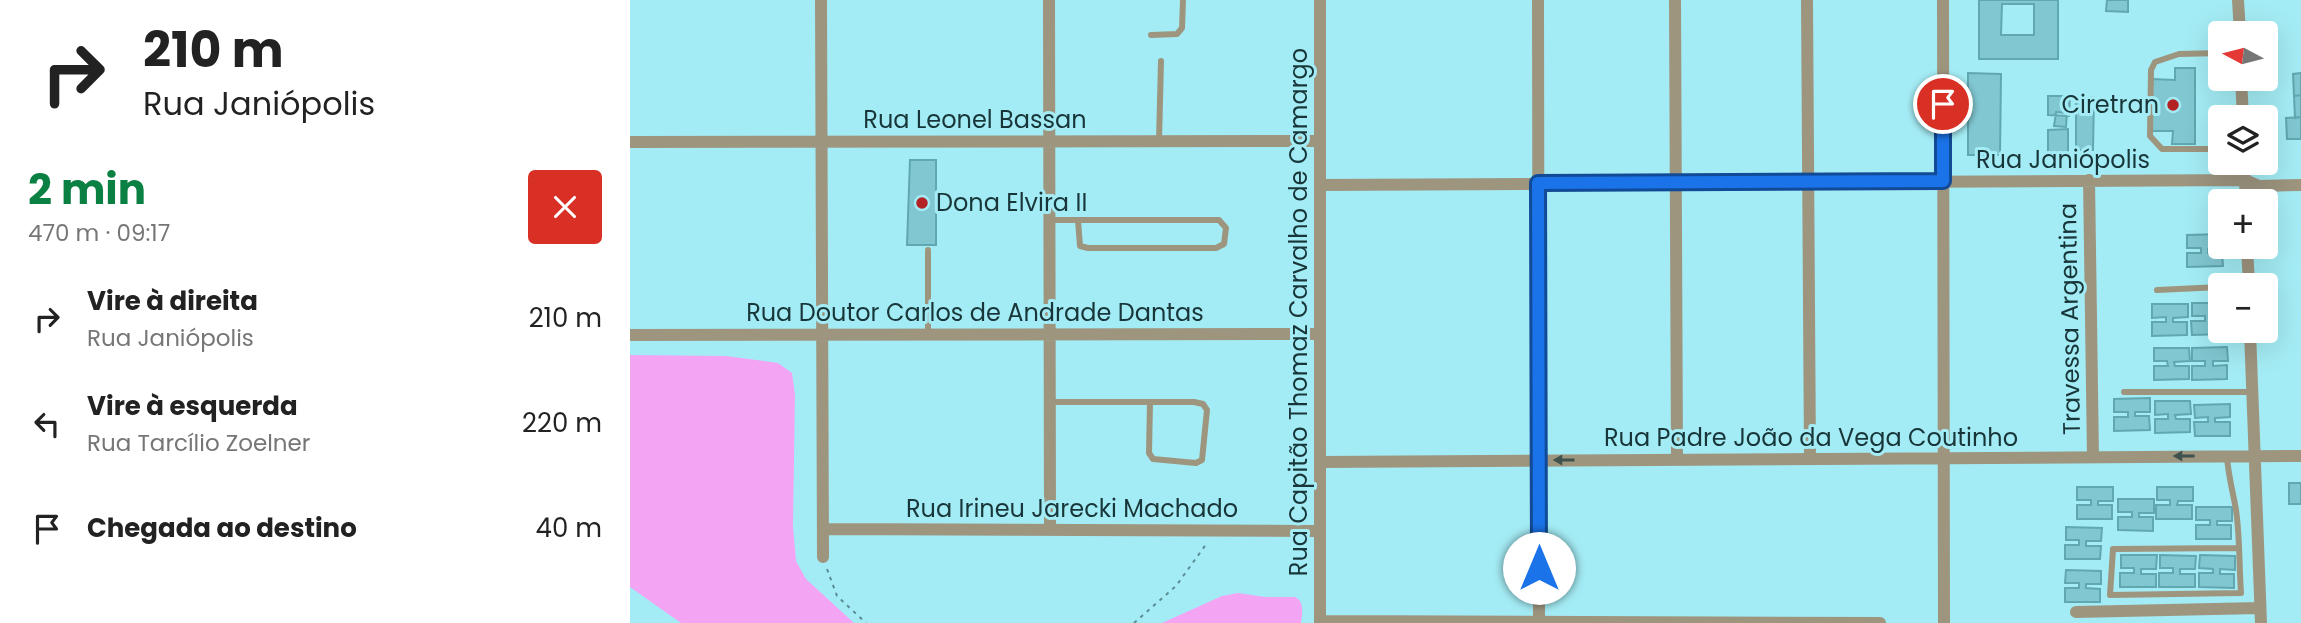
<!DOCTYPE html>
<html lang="pt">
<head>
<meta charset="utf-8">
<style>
	body { margin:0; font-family:Poppins,sans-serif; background:#f2f2f2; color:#222; height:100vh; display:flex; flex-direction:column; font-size:26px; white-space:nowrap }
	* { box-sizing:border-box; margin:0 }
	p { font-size:23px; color:#767676 }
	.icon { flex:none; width:38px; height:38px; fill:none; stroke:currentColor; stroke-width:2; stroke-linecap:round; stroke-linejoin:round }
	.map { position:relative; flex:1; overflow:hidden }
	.details { display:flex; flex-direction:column; background:#fff; width:630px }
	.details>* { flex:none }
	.hud { background:#fff; color:#222; overflow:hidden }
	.needle { width:46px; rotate:277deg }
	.controls { position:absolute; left:1578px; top:21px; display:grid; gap:14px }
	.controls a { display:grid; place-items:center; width:70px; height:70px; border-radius:7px; background:#fff; box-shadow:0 7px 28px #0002; font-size:35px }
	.pin { position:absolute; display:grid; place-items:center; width:60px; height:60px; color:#fff; margin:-30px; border:4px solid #fff; border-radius:50%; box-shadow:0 2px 7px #0007 }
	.me { position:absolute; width:77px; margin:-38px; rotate:0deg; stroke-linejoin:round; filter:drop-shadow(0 0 5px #0008) }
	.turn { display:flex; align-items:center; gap:24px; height:147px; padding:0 28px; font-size:32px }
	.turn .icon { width:91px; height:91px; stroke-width:2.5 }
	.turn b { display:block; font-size:49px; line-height:60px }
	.round { display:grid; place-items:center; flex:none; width:74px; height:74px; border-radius:7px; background:#f2f2f2 }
	.head { display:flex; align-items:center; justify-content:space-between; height:119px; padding:0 28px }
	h1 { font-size:42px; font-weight:700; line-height:52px; color:#0b8043 }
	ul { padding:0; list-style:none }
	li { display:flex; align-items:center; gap:21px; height:105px; padding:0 28px }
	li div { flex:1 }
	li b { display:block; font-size:26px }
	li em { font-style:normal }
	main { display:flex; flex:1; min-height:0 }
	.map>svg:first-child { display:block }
</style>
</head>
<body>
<main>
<section class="details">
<div class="hud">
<div class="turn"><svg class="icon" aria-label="right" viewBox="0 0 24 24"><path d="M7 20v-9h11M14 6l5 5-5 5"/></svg><div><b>210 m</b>Rua Janiópolis</div></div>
</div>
<div class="head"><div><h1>2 min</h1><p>470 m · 09:17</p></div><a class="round" style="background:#d93025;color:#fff"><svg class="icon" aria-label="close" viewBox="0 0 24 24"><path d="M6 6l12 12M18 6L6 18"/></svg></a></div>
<ul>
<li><svg class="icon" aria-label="right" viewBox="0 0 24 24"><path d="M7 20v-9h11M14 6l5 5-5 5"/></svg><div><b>Vire à direita</b><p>Rua Janiópolis</p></div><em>210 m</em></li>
<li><svg class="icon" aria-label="left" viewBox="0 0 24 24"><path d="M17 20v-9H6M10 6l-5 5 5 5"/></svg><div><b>Vire à esquerda</b><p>Rua Tarcílio Zoelner</p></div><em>220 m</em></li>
<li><svg class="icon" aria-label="arrive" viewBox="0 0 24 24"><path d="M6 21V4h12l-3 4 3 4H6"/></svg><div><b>Chegada ao destino</b></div><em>40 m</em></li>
</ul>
</section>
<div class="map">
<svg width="1671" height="623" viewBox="0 0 1671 623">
	<rect width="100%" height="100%" fill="#a4ecf5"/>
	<!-- water -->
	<path fill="#f3a5f4" d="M0,355L96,356L148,363L162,373L165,395L163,526L166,561L176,579L224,623H51L0,587Z
		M608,593L635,597H665C675,602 672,614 671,623H532L592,596Z"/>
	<!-- building -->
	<path fill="#81c7d1" stroke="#61a7b0" stroke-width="2" fill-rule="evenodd" d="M1349,0H1428V59H1349ZM1372,4H1404V35H1371Z
		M1477,0H1498V12L1476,11Z
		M1545,68H1565V144H1542L1543,131H1521L1522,79L1545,80Z
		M1338,73L1371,74L1370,155H1338Z
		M1671,73V95L1664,96L1663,74Z
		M1671,95V117L1665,118L1664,96Z
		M1418,96H1440L1439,116L1418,115Z
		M1446,97H1464L1463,150H1446Z
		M1426,112L1437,113L1436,127L1424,126Z
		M1671,117V139H1657L1656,118Z
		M1438,129V155H1418V130Z
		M280,160H306V245H277Z
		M1591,234V247L1593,248L1578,249V253L1592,252L1593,266L1557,267V253H1571V248H1557V235Z
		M1562,303H1591V316L1582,317V321H1591V331H1597V334L1562,335L1561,321H1575V316H1562Z
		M1522,304H1558V317L1543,318V322H1557V335L1522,336V322H1536V317L1522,318Z
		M1597,347L1598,361H1583V366L1597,365V379L1562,380V366H1575V361H1562V348Z
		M1524,348H1559L1560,361L1544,362L1545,366H1559V379L1524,380V366H1538L1537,361H1524Z
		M1520,398V412H1505V416H1519L1520,430L1484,431V417H1498V412H1484V399Z
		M1525,401H1560L1561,414L1545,415L1546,419H1560V432L1525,433V419H1538V414L1525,415Z
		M1600,404V417L1585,418V422H1600V436H1565L1564,422H1578V417L1565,418L1564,405Z
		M1659,483H1671V504H1659Z
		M1447,487H1483V501H1468V505H1482V519H1447V505H1461V500H1447Z
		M1527,487H1563V501H1548L1547,505H1562V519H1526V505H1540V500H1527Z
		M1488,499H1524V513H1509V517H1523V531L1488,530V517H1502V512H1488Z
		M1566,507H1602V521H1587V525H1601V539H1566V525H1580V520H1566Z
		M1436,527L1472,528L1471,541H1456V546H1471L1470,559H1435V545H1449V540H1436Z
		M1491,555H1527L1526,569H1511V574H1526V587H1490V573H1504V568H1491Z
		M1530,555L1566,556L1565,569H1550V574H1565V587H1529V573H1543V568H1530Z
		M1570,555L1605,556V570L1590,569V574H1604V588L1569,587V573H1583V569L1569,568Z
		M1436,570L1471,571V584H1456V588L1470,589V602H1435V588H1449V583H1435Z"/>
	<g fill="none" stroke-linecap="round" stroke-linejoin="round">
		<!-- path -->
		<path stroke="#5b8e94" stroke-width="2" stroke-dasharray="3.5 5" stroke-linecap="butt" d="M197,569L207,596L236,623
			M504,623L546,586L577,543"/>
		<!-- lane -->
		<path stroke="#9e957f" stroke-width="6" d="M521,35L547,34L552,28L553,0
			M1591,53L1549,54L1525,62L1521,70L1520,136L1532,149H1591
			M529,141L531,61
			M419,220H589L596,228L594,244L586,248H458L450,246L448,220
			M298,250V334
			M1527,290L1591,287
			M1494,392H1622
			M420,402H564L573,404L577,410L572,460L566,463L523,459L519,453L520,402
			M1597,456C1598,475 1603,492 1606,510C1610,537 1609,566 1611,593L1480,595L1483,549L1608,548"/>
		<!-- street -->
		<path stroke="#9e957f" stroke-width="12" d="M191,0L193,557
			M419,0L420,530
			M690,0V623
			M908,0L909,623
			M1045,0L1047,460
			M1177,0L1180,459
			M1313,0L1314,623
			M1608,0L1610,33
			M1611,79L1613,117
			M0,142L690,141
			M1614,163L1616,201
			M1459,180L1463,457
			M690,185L1615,180L1629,186L1671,185
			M1617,247L1619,285
			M1620,331L1631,623
			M0,335L690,334
			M690,462L1671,456
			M193,529L690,531
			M1446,612L1630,608
			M690,621L1250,623"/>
	</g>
	<!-- one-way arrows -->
	<defs><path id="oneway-solid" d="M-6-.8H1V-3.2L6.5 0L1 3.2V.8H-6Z" transform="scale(1.75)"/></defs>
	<g fill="#40524e">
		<use href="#oneway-solid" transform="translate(1554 456) rotate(180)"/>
		<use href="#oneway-solid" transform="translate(934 460) rotate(180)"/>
	</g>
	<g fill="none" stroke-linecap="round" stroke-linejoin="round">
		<defs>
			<path id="route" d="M909,568L908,183L1313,181V104"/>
		</defs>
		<!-- route casing -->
		<use href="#route" stroke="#114b97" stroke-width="18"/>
		<!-- route -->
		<use href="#route" stroke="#1a73e8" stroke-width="12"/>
	</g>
	<!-- markers -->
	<g fill="#b32224" stroke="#a4ecf5" stroke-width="2.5">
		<circle cx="1543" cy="105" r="7"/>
		<circle cx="292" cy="203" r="7"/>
	</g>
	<g text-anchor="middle" stroke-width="6" stroke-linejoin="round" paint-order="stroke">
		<!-- poi labels -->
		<g font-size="24" fill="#183639" stroke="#a4ecf5" text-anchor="end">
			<text x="1529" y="113">Ciretran</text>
			<text x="306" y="211" text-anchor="start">Dona Elvira II</text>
		</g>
		<!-- street labels -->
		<g font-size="24" fill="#183639" stroke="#a4ecf5">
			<text x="345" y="128">Rua Leonel Bassan</text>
			<text x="1433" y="168">Rua Janiópolis</text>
			<text transform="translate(669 312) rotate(-90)" y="8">Rua Capitão Thomaz Carvalho de Camargo</text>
			<text x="345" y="321">Rua Doutor Carlos de Andrade Dantas</text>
			<text transform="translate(1440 319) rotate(-91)" y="8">Travessa Argentina</text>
			<text x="1181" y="446">Rua Padre João da Vega Coutinho</text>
			<text x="442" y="517">Rua Irineu Jarecki Machado</text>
		</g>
	</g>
</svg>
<div class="controls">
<a><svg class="needle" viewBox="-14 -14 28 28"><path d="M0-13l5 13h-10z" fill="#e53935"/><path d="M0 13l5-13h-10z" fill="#767676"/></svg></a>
<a><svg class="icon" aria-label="layers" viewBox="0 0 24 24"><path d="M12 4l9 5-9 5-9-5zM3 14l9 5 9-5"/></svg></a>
<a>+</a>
<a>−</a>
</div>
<div class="pin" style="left:1313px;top:104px;background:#d93025"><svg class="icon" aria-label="arrive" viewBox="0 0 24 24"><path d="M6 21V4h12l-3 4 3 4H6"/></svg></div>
<svg class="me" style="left:909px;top:568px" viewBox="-20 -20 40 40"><circle r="19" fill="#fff"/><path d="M0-13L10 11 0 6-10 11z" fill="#1a73e8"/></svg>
</div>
</main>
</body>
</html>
